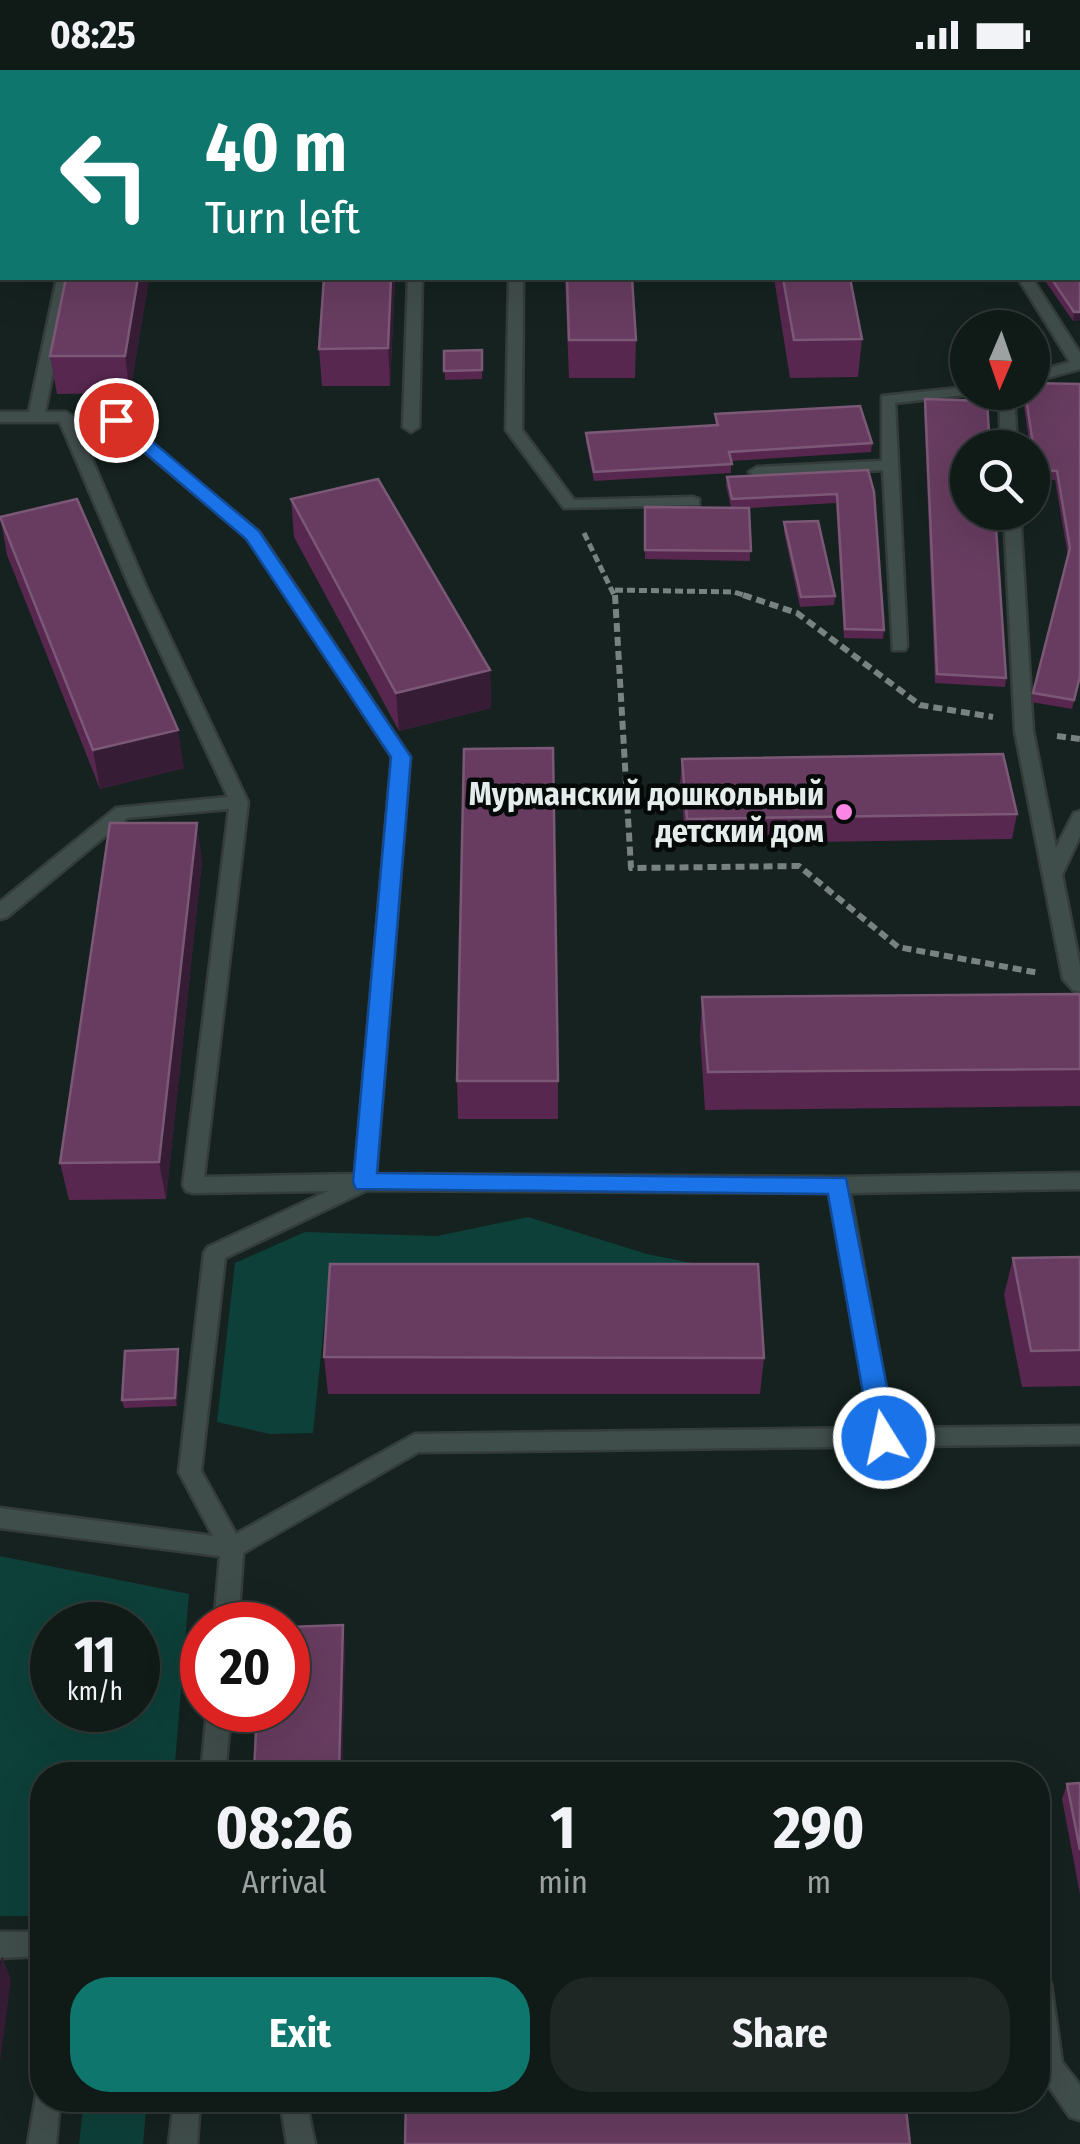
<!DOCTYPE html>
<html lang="en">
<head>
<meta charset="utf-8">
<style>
	body { margin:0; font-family:"Fira Sans Condensed",sans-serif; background:#1e2724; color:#f1f3f6; height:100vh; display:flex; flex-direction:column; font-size:38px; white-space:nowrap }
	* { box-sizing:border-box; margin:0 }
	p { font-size:32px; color:#9ca1a1 }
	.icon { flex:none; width:55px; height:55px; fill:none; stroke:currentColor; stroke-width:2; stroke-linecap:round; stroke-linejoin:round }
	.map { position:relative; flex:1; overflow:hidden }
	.side { position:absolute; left:30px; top:1692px; width:1020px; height:350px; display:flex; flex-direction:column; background:#101a17; border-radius:40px; box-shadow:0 10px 40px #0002,0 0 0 2px #303836 }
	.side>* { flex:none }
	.hud { position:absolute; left:0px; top:0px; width:1080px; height:210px; box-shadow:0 10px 40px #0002,0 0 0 2px #303836; background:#0f766e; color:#fff; overflow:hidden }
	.needle { width:65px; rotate:182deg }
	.buttons { position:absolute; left:950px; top:240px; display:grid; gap:20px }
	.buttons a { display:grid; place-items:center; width:100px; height:100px; border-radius:50%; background:#101a17; box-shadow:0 10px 40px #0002,0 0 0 2px #303836; font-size:50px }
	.speed { position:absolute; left:30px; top:1532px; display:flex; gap:20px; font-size:50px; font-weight:700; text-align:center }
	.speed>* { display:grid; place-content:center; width:130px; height:130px; border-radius:50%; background:#101a17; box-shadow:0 10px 40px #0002,0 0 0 2px #303836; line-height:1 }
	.speed small { font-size:25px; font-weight:400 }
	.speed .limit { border:15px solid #d22; background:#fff; color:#111 }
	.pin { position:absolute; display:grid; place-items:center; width:85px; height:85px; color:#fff; margin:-42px; border:5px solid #fff; border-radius:50%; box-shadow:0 2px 10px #0007 }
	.me { position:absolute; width:110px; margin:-55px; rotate:350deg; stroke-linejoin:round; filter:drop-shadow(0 0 8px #0008) }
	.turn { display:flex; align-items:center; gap:35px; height:210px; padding:0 40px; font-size:45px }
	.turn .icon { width:130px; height:130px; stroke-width:2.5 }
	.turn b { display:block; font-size:70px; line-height:85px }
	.eta { display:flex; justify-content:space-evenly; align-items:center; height:170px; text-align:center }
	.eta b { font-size:60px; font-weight:700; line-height:70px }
	.action { display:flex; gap:20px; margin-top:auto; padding:20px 40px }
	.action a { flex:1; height:115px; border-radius:40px; background:#0f766e; color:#fff; font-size:40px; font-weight:700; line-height:115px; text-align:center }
	.action a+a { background:#1e2724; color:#f1f3f6 }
	.status { display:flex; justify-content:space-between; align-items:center; height:70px; padding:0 50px; background:#101a17; direction:ltr }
	.status svg { height:28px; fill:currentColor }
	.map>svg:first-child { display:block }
</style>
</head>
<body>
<div class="status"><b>08:25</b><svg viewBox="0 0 49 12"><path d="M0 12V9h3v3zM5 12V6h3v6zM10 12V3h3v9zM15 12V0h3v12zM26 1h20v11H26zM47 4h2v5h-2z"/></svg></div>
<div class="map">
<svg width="1080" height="2074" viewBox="0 0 1080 2074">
	<rect width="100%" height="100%" fill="#15221f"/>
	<!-- green -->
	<path fill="#0d4039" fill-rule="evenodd" d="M673,0H1080V162L1078,2Z
		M528,1147L647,1184L702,1195L729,1223L327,1225L313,1363L270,1364L217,1352L235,1193L305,1162L437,1166Z
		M0,1486L189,1524L174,1705H42V1846H0ZM52,1555H138V1640H52Z
		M84,2030H147L143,2074H79Z"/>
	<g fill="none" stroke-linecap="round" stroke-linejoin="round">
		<defs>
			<path id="lane" d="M484,0H496V2H484Z
				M0,150H2V159H0Z
				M57,208H71L45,342H66L74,347L146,517L248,732L204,1107L355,1104L392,687L247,468L111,353V347L116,345L259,462L410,687L376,1104L838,1107L1080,1103V1119L850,1123L893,1358L1080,1356V1374L418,1382L243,1483L238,1555H214L220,1486L0,1458V1438L213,1466L179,1402L204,1183L208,1177L328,1121L193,1123L186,1121L183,1115L229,739L127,748L7,847L0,849V832L116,738L228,727L130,517L60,352H0V342H29ZM367,1120L829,1123L871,1358L415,1364L236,1464L201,1401L225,1188Z
				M408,208H422L419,357L411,362L403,357Z
				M509,208H523L522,360L574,430L693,427L699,429V435L564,438L506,360Z
				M1018,208H1032L1080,283V299L1032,312V303L1070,292Z
				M968,317V322L973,324L895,333L907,576L905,580H893L883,400L757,407L749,402L757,397L882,391V326Z
				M999,322H1014L1017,378H1001Z
				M1004,442H1020L1033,661L1056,778L1074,743L1080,741V766L1062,805L1080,896V922L1073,920L1063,909L1015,661Z
				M207,1640H231L225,1705H201Z
				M0,1862H42V1886L0,1888Z
				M1038,1901L1047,1905L1051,1914L1062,1992L1080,2015V2050L1070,2047L1038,2001Z
				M42,2018V2030H60L56,2074H28L37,2020Z
				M174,2030H200L197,2074H169Z
				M280,2030H306L315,2074H287Z"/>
		</defs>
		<!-- lane casing -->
		<use href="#lane" stroke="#343d3b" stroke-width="5"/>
		<!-- path-far1 -->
		<path stroke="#788381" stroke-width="5" stroke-dasharray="8 4" stroke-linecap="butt" d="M584,463L615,527
			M615,520L734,522L750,527"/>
		<!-- path -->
		<path stroke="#788381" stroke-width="6" stroke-dasharray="9 5" stroke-linecap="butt" d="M615,525L631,798L799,796L898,877L1039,903
			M743,525L797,543L920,635L993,647
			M1057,666L1080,669"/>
		<!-- lane -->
		<use href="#lane" fill="#404e4b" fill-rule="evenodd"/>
	</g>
	<!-- wall -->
	<path fill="#582750" d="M1080,194V250L1073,251L1043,208H1078Z
		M66,208H149L130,323L57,324L50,286Z
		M395,208L390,316H322L319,279Z
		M565,208H632L636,270L635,308H569Z
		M774,208H850L862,269L858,307L790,308Z
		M482,280V309L445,310L444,281Z
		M1080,314V607L1072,639L1031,632L1068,486L1055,410L1035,409L1032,378H1030L1022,322H1032Z
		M925,329L1006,608L1005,617L935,613L924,338Z
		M715,344L872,373L871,382L731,391V403L594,411L586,372V363L715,356Z
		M868,400L884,560L883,569L844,568L836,433L749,438L750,491L645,489V437H731L726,416L727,407Z
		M291,429L490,600L491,638L399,661L294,467Z
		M0,446L184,698L100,719L7,485Z
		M784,452L835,526L834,535L800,537L784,462Z
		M682,689L1017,744L1012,769L686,774L680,714Z
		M202,791L166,1129L69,1130L60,1093Z
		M1080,924V1036L705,1040L700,965L702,927Z
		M457,1011H558V1049H458Z
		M1080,1187V1316L1022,1317L1004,1225L1013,1188Z
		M178,1279L179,1288L177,1336L124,1338L122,1330Z
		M324,1287L764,1288L760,1324H328Z
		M345,1571L342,1705H254L257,1640Z
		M1080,1713V1824L1062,1729L1067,1714Z"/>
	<!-- shaded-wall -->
	<path fill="#371c35" d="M138,208H149L130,323L125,286Z
		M391,208H395L390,316L388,278Z
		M1074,242H1080V250L1073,251Z
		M490,600L491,638L399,661L396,623Z
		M178,660L184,698L100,719L93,680Z
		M197,753L202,791L166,1129L159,1092Z
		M178,1279L179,1288L177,1336L175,1328Z
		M343,1555L345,1571L342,1705H340Z
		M2,1886L11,1910L0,1992V1898Z"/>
	<!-- building -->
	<path fill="#673c60" stroke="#7a5876" stroke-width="2.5" d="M527,0H586L587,2H528Z
		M1078,191L1080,194V242H1074L1051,208H1078Z
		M66,208H138L125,286H50Z
		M324,208H391L388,278L319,279Z
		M567,208H632L636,270H569Z
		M783,208H850L862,269L794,270Z
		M482,280V300L444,301V281Z
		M1032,313L1080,314V606L1074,630L1033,623L1070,478L1057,401L1037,400L1025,322H1032Z
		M925,329L987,331L990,378H968V442H995L1006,608L937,604Z
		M860,336L872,373L729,382L732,394L594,402L586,363L718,355L715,344Z
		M868,400L874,422L884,560L845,559L837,424L732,429L727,407Z
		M378,409L490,600L396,623L291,429Z
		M77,429L178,660L93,680L0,447Z
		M645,437L749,438L751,481L645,480Z
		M818,451L835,526L801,527L784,452Z
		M553,678L558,1011H457L464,679Z
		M1003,684L1017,744L687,749L682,689Z
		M110,753H197L159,1092L60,1093Z
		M1080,924V999L708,1002L702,927Z
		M1080,1187V1280L1031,1281L1013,1188Z
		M330,1194H758L764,1288L324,1287Z
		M178,1279L175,1328L122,1330L125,1281Z
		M343,1555L339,1701L254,1703L257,1640H288V1557Z
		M1080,1713V1780L1067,1714Z
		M406,2030H905L910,2074H405Z"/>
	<!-- route -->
	<path fill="#1a73e8" stroke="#114b97" stroke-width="2.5" d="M110,346H122L259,461L411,687L377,1103L846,1108L897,1368L893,1375H875L871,1368L828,1124L356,1119L353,1112L391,687L246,469L110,353Z"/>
	<!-- markers -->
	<circle fill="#fb86e5" stroke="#050a09" stroke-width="4" cx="844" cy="742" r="10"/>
	<g text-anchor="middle" stroke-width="9" stroke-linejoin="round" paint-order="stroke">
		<!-- poi labels -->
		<g font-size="32" font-weight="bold" fill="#e4edeb" stroke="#050a09" text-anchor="end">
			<text x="824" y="735">Мурманский дошкольный<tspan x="824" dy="37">детский дом</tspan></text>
		</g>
	</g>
</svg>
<div class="buttons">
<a><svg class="needle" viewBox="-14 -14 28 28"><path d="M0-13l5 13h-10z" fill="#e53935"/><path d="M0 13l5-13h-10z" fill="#9ca1a1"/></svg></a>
<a><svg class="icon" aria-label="search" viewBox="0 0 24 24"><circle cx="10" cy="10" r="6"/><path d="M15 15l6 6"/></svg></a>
</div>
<div class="speed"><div>11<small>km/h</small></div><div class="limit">20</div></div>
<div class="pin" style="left:116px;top:350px;background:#d93025"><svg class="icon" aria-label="arrive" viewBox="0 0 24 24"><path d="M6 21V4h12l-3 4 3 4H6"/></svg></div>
<svg class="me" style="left:884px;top:1368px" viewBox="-20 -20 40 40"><circle r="17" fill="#1a73e8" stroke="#fff" stroke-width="3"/><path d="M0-11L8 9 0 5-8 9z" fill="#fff"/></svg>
<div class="hud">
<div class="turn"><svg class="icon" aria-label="left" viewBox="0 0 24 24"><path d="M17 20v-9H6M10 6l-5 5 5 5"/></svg><div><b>40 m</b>Turn left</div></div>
</div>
<section class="side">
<div class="eta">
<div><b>08:26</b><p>Arrival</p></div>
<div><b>1</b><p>min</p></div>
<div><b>290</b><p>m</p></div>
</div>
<div class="action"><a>Exit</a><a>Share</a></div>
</section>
</div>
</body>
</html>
